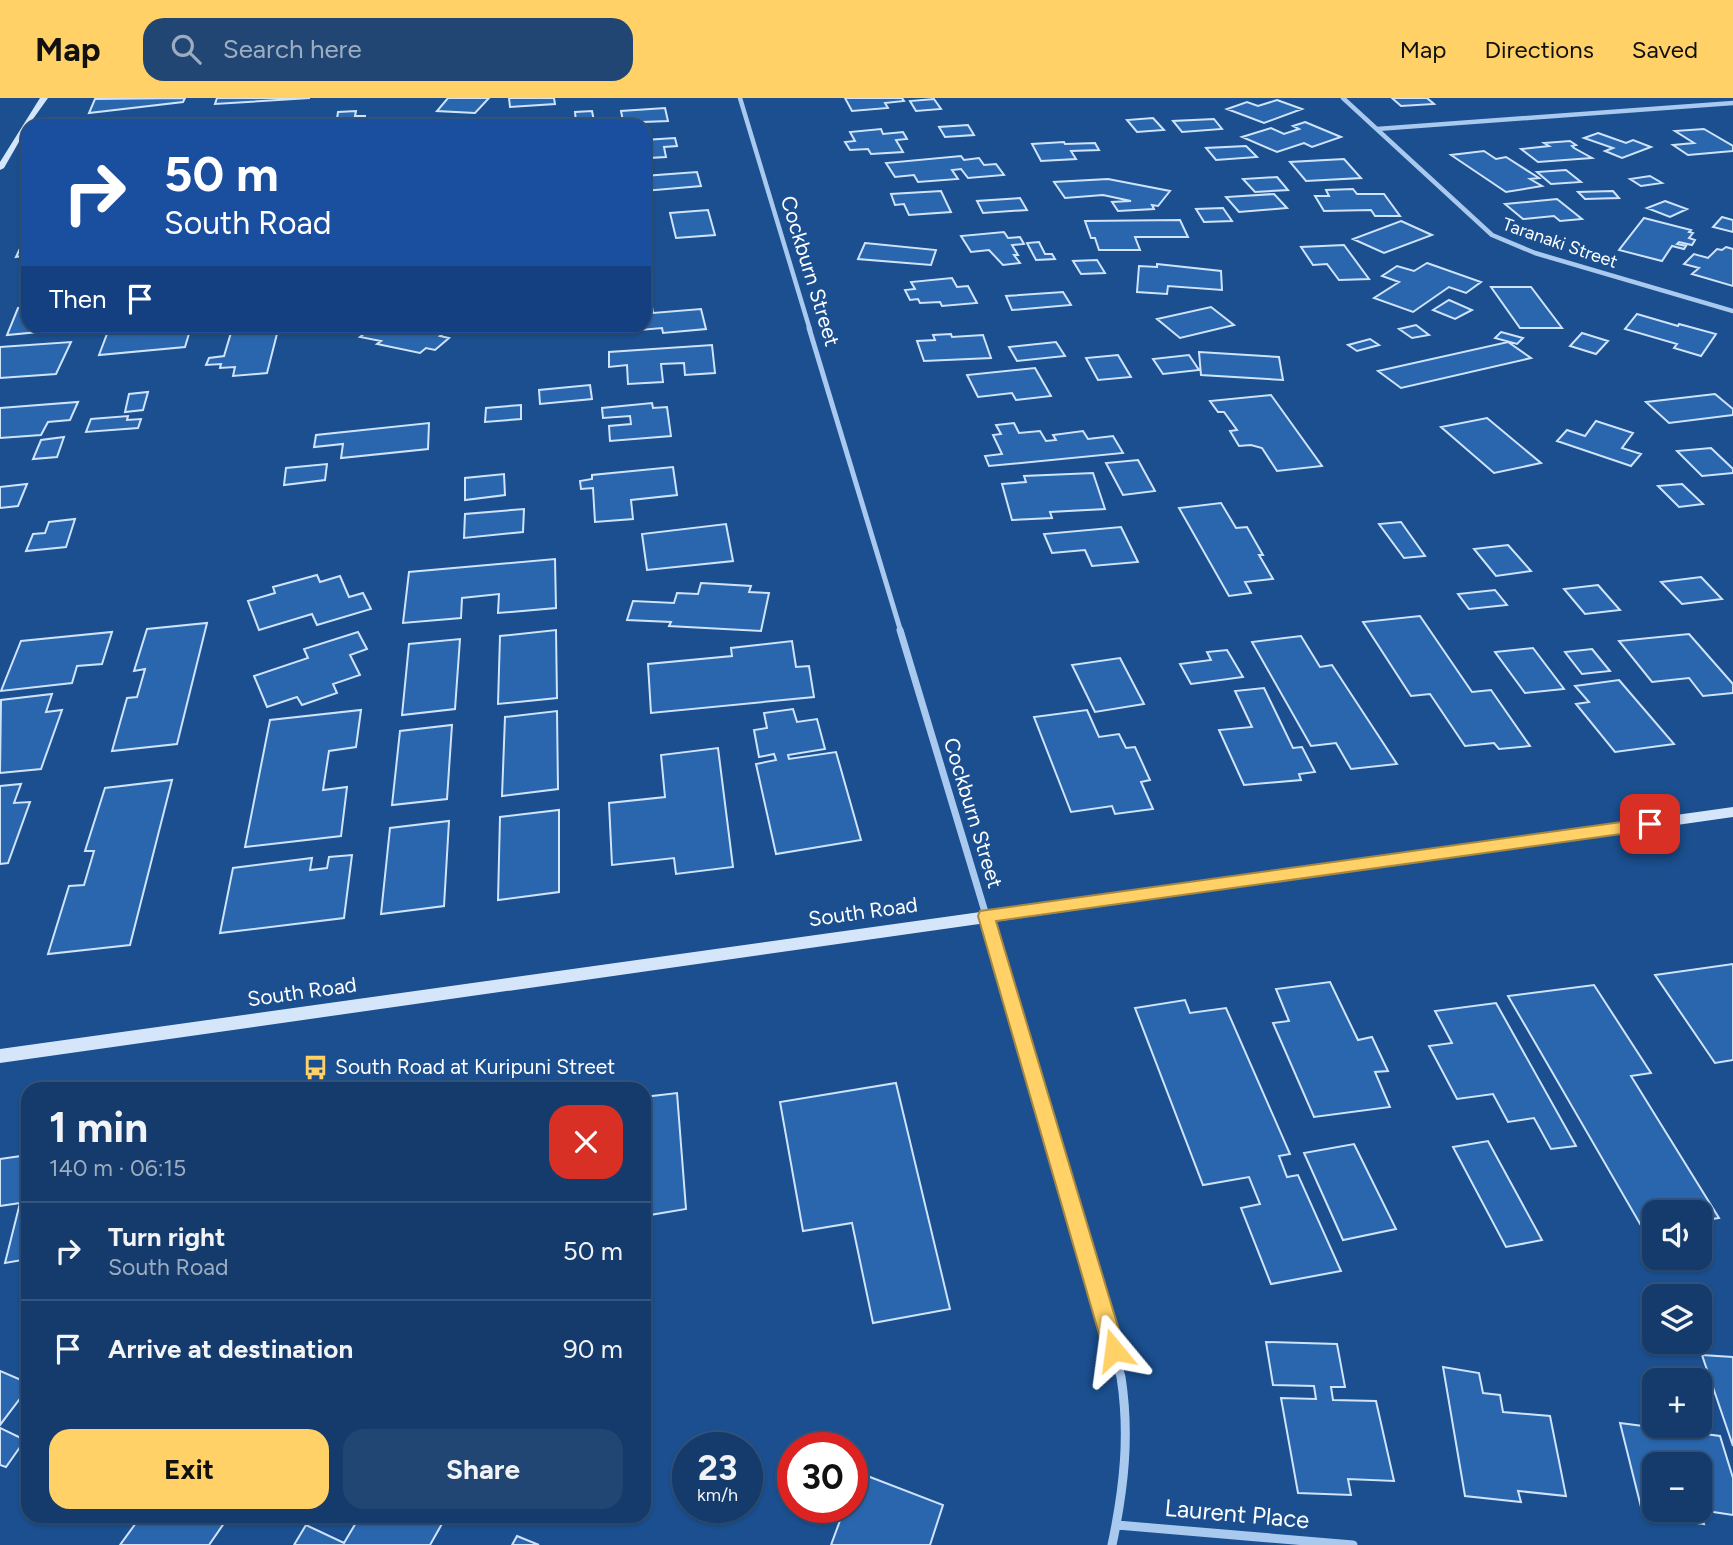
<!DOCTYPE html>
<html lang="en">
<head>
<meta charset="utf-8">
<style>
	body { margin:0; font-family:Figtree,sans-serif; background:#214673; color:#f1f3f6; height:100vh; display:flex; flex-direction:column; font-size:26px; white-space:nowrap }
	* { box-sizing:border-box; margin:0 }
	p { font-size:23px; color:#9dadc1 }
	.icon { flex:none; width:38px; height:38px; fill:none; stroke:currentColor; stroke-width:2; stroke-linecap:round; stroke-linejoin:round }
	.map { position:relative; flex:1; overflow:hidden }
	.sheet { position:absolute; left:21px; top:984px; width:630px; height:441px; display:flex; flex-direction:column; background:#143b6b; border-radius:21px; box-shadow:0 2px 5px #0004,0 0 0 2px #33557e }
	.sheet>* { flex:none }
	.guide { position:absolute; left:21px; top:21px; width:630px; height:214px; border-radius:21px; box-shadow:0 2px 5px #0004,0 0 0 2px #33557e; background:#1a4fa0; color:#fff; overflow:hidden }
	.buttons { position:absolute; left:1642px; top:1102px; display:grid; gap:14px }
	.buttons a { display:grid; place-items:center; width:70px; height:70px; border-radius:14px; background:#143b6b; box-shadow:0 2px 5px #0004,0 0 0 2px #33557e; font-size:35px }
	.speed { position:absolute; left:672px; top:1334px; display:flex; gap:14px; font-size:35px; font-weight:700; text-align:center }
	.speed>* { display:grid; place-content:center; width:91px; height:91px; border-radius:50%; background:#143b6b; box-shadow:0 2px 5px #0004,0 0 0 2px #33557e; line-height:1 }
	.speed small { font-size:18px; font-weight:400 }
	.speed .limit { border:10px solid #d22; background:#fff; color:#111 }
	.pin { position:absolute; display:grid; place-items:center; width:60px; height:60px; color:#fff; margin:-30px; border-radius:14px; box-shadow:0 4px 10px #0006 }
	.me { position:absolute; width:77px; margin:-38px; rotate:344deg; stroke-linejoin:round; filter:drop-shadow(0 0 5px #0008) }
	.turn { display:flex; align-items:center; gap:24px; height:147px; padding:0 28px; font-size:32px }
	.turn .icon { width:91px; height:91px; stroke-width:2.5 }
	.turn b { display:block; font-size:49px; line-height:60px }
	.then { display:flex; align-items:center; height:66px; padding:0 28px; background:#0003; gap:14px; font-size:26px }
	.round { display:grid; place-items:center; flex:none; width:74px; height:74px; border-radius:21px; background:#214673 }
	.headline { display:flex; align-items:center; justify-content:space-between; height:119px; padding:0 28px }
	h1 { font-size:42px; font-weight:700; line-height:52px }
	.action { display:flex; gap:14px; margin-top:auto; padding:14px 28px }
	.action a { flex:1; height:80px; border-radius:21px; background:#ffd166; color:#111; font-size:28px; font-weight:700; line-height:80px; text-align:center }
	.action a+a { background:#214673; color:#f1f3f6 }
	ul { padding:0; list-style:none }
	li { display:flex; align-items:center; gap:21px; height:98px; padding:0 28px; border-top:2px solid #33557e }
	li div { flex:1 }
	li b { display:block; font-size:26px }
	li em { font-style:normal }
	header { display:flex; align-items:center; gap:42px; box-sizing:border-box; height:98px; padding:0 35px; background:#ffd166; color:#111 }
	header strong { font-size:33px }
	nav { display:flex; gap:38px; margin-inline-start:auto; font-size:24px }
	.search { width:490px; height:63px; background:#214673; display:flex; align-items:center; gap:18px; box-sizing:border-box; padding:0 24px; border-radius:21px; color:#9dadc1; font-size:26px }
	.map>svg:first-child { display:block }
</style>
</head>
<body>
<header>
<strong>Map</strong>
<div class="search"><svg class="icon" aria-label="search" viewBox="0 0 24 24"><circle cx="10" cy="10" r="6"/><path d="M15 15l6 6"/></svg>Search here</div>
<nav><a>Map</a><a>Directions</a><a>Saved</a></nav>
</header>
<div class="map">
<svg width="1733" height="1447" viewBox="0 0 1733 1447">
	<rect width="100%" height="100%" fill="#1b4f8f"/>
	<!-- building -->
	<path fill="#2a66ad" stroke="#cfe3fa" stroke-width="2" d="M185,0L183,4L89,15L95,1Z
		M217,0H310L215,6Z
		M448,0H489L475,15L437,13Z
		M509,0H554L555,6L510,9Z
		M845,0H902L904,3L885,5L888,10L852,13Z
		M1392,0H1427L1434,6L1401,8Z
		M934,1L941,11L916,13L910,3Z
		M1277,2L1302,11L1264,25L1227,11L1247,4L1258,8Z
		M665,10L668,23L643,24L645,28H624L621,13Z
		M356,13L355,18H365V27L336,28L338,14Z
		M592,13L594,23L576,24L575,14Z
		M134,20L131,24L151,23L148,28H95L99,21Z
		M244,20L239,28H209L213,21Z
		M1153,20L1164,32L1137,34L1127,22Z
		M1214,21L1222,31L1182,34L1173,23Z
		M1305,24L1341,39L1312,49L1304,45L1277,54L1242,39L1271,30L1284,36L1299,31L1293,28Z
		M968,27L974,37L945,39L939,29Z
		M881,31L883,36L903,34L907,41L896,42L903,54L871,56L868,51L850,52L845,44L855,43L850,34Z
		M1704,31L1733,48V53L1688,57L1673,47L1694,45L1675,33Z
		M1598,35L1626,45L1633,42L1651,49L1622,60L1605,53L1613,50L1584,40Z
		M675,40L677,48L664,49L666,59L649,60V63L644,64V42Z
		M1570,43L1576,47L1572,48L1574,50L1592,60L1538,64L1521,51L1549,48L1544,45Z
		M1064,44L1065,46L1095,45L1099,52L1071,53L1076,61L1041,63L1032,46Z
		M1246,48L1257,59L1216,62L1206,50Z
		M1484,53L1496,61L1506,59L1539,80L1530,81L1542,88L1506,94L1451,57Z
		M961,58L964,62L979,60L984,67L996,66L1004,77L968,80L961,71L952,72L958,81L918,84L914,77L895,79L886,65Z
		M1344,61L1361,80L1306,83L1290,64Z
		M1566,72L1581,84L1551,86L1537,74Z
		M697,74L701,88L644,93V78Z
		M1650,78L1662,85L1641,88L1630,81Z
		M1277,79L1288,92L1255,94L1243,81Z
		M1108,81L1170,93L1158,108L1152,107L1154,111L1118,113L1112,104L1131,103L1103,97L1065,100L1054,84Z
		M1353,91L1357,96H1384L1400,118H1375L1371,112L1324,113L1315,98H1329L1326,92Z
		M941,93L951,114L909,117L904,106L895,107L891,96Z
		M1613,93L1619,100L1585,101L1578,94Z
		M1274,96L1287,110L1239,114L1226,99Z
		M1020,100L1027,112L983,115L977,103Z
		M1557,101L1582,121L1560,123L1554,118L1523,121L1505,106Z
		M1665,103L1687,111L1670,119L1647,110Z
		M1223,110L1232,123L1204,124L1196,111Z
		M708,112L715,137L676,140L670,115Z
		M1722,119L1733,122V134L1713,129Z
		M1644,120L1691,132L1689,134L1693,135L1689,140L1695,142L1692,147L1679,144L1677,146L1686,148L1684,151L1672,148L1662,163L1619,152Z
		M1180,122L1188,139H1135L1140,152H1099L1095,140H1091L1085,123Z
		M1401,123L1432,137L1384,155L1353,141Z
		M1004,134L1008,140L1020,139L1024,146L1012,147L1018,157H1014L1020,165L1003,167L989,152L971,154L961,138Z
		M23,144H28V157L16,159Z
		M1039,144L1045,156H1052L1055,161L1036,162L1027,145Z
		M865,145L936,152L931,167L858,161Z
		M1344,147L1369,181L1339,182L1327,166L1313,167L1301,149Z
		M1726,149L1733,151V188L1692,176L1699,170L1684,166L1694,156L1708,160L1717,151L1722,152Z
		M1097,162L1105,175L1081,176L1073,163Z
		M1427,165L1481,184L1466,195L1449,189L1413,214L1374,200L1399,184L1382,178L1397,168L1414,173Z
		M1157,166L1221,173L1222,192L1168,188L1167,196L1137,194L1139,168L1157,169Z
		M952,180L957,189L968,188L977,205L942,208L940,204L920,205L918,201L910,202L905,192L915,191L911,184Z
		M1491,189H1531L1562,230H1520Z
		M1063,194L1071,207L1012,212L1006,198Z
		M1449,202L1472,212L1455,221L1433,212Z
		M651,203L653,215L701,211L706,231L663,235L662,230L617,234L616,228H644V204Z
		M28,209V228H101L7,237L18,210Z
		M1211,209L1234,227L1180,240L1157,221Z
		M1637,216L1678,228L1679,226L1716,236L1701,258L1674,250L1677,246L1625,231Z
		M1416,227L1429,237L1412,240L1399,231Z
		M233,228H279L267,275L233,278L235,269L220,270L221,266L206,267L209,260L224,258Z
		M374,228H432L449,231L440,238L449,240L435,252L426,250L420,255L377,246L381,243L360,239Z
		M191,229L185,249L99,257L107,236Z
		M1501,234L1523,240L1517,246L1495,240Z
		M1582,235L1608,243L1596,256L1570,248Z
		M951,236L952,239L983,237L991,260L924,263L917,243L935,242L933,237Z
		M1370,241L1379,247L1357,253L1348,247Z
		M71,244L56,276L0,280V249Z
		M1056,244L1065,258L1017,263L1009,249Z
		M1508,244L1531,260L1401,290L1378,273Z
		M712,247L715,275L685,277L684,265L661,266L663,284L628,286L627,267L609,269V254Z
		M1199,254L1279,259L1283,282L1201,277Z
		M1118,257L1131,279L1098,282L1086,260Z
		M1189,257L1199,272L1163,276L1153,261Z
		M1035,270L1051,298L1016,302L1012,295L978,299L967,277Z
		M590,287L592,301L540,306L539,292Z
		M148,294L143,312L125,314L129,296Z
		M1715,296L1733,311V317L1669,325L1646,304Z
		M1271,297L1322,368L1277,373L1262,350L1251,347L1239,348L1230,333L1237,332L1224,314H1218L1210,303Z
		M78,304L70,322L48,324L41,337L0,340V310Z
		M652,305L653,310L667,309L671,338L610,343L609,328L631,326L630,318L603,320L602,310Z
		M521,307V321L485,324L486,310Z
		M128,318L127,322L141,321L138,330L86,334L91,321Z
		M1487,320L1541,365L1494,375L1441,329Z
		M1596,323L1633,335L1622,350L1641,356L1631,368L1557,343L1567,332L1585,338Z
		M429,325L428,351L341,360L343,346L314,349L316,337Z
		M1014,325L1019,335L1040,333L1046,343L1056,342L1053,337L1083,333L1088,341L1113,338L1123,355L989,368L985,358L1002,356L993,337L1001,336L996,327Z
		M64,339L57,359L33,361L41,342Z
		M1711,350L1733,371V375L1702,378L1677,353Z
		M1138,362L1155,393L1123,397L1106,365Z
		M327,366L325,382L284,387L286,370Z
		M673,369L677,397L631,402L633,421L595,424L593,390L581,391L580,383L592,381V377Z
		M1093,375L1105,411L1050,414L1052,420L1012,422L1002,386L1026,384L1024,378Z
		M504,376L505,397L465,402V380Z
		M27,386L18,408L0,410V389Z
		M1682,386L1703,406L1679,409L1658,388Z
		M1221,405L1236,430L1247,429L1263,457H1259L1273,481L1245,484L1251,495L1229,498L1179,410Z
		M524,411L523,434L464,440L465,416Z
		M75,421L66,449L26,453L33,436L45,435L49,424Z
		M1401,424L1425,458L1404,460L1379,426Z
		M726,426L733,463L647,472L642,436Z
		M1121,429L1138,464L1092,468L1085,452L1052,455L1044,436Z
		M1508,447L1531,473L1496,478L1474,451Z
		M555,461L556,510L498,515L499,496L462,500L461,520L403,525L409,474Z
		M317,477L320,484L340,478L349,499L363,495L371,511L317,527L312,516L259,532L248,503L275,495L273,489Z
		M1701,479L1722,501L1682,506L1661,484Z
		M701,485L751,488L749,494L769,495L761,533L669,528L671,524L627,522L633,503L674,505L677,495L698,496Z
		M1598,487L1620,512L1585,516L1564,491Z
		M1495,492L1507,507L1469,511L1458,496Z
		M1420,518L1472,594L1491,592L1530,648L1499,651L1494,645L1465,648L1430,596L1411,598L1363,524Z
		M207,525L177,646L112,653L127,600L137,599L145,571L134,573L147,531Z
		M556,532L557,600L498,606L500,538Z
		M112,534L102,566L77,568L72,585L1,593L21,543Z
		M358,534L367,551L350,557L360,577L333,586L337,595L302,607L297,599L267,609L254,578L308,560L304,551Z
		M1689,536L1733,586V595L1703,598L1689,580L1652,584L1619,543Z
		M1301,538L1320,569L1332,567L1397,666L1351,671L1336,645L1311,648L1252,544Z
		M460,541L455,611L402,617L409,546Z
		M792,543L796,569L809,568L814,599L651,615L648,566L732,558L731,550Z
		M1533,550L1564,591L1525,595L1495,554Z
		M1592,551L1610,573L1582,576L1565,554Z
		M1227,552L1243,579L1191,586L1180,566L1211,562L1207,554Z
		M1120,560L1144,606L1095,614L1072,567Z
		M1619,582L1674,646L1615,654L1576,606L1589,604L1575,588Z
		M1264,590L1293,650L1302,649L1315,674L1299,676L1301,682L1244,687L1219,632L1252,629L1235,593Z
		M52,596L46,614L62,612L41,671L0,675L1,602Z
		M793,611L797,624L817,621L825,651L788,657L789,661L836,654L861,742L776,756L756,666L776,662L774,656L759,659L754,632L767,630L764,615Z
		M361,612L356,649L329,653L323,692L347,689L341,738L245,749L270,622Z
		M1087,612L1099,639L1119,636L1126,650L1135,649L1150,682L1141,684L1153,711L1115,716L1112,708L1071,714L1034,619Z
		M557,613L558,691L502,698L505,619Z
		M452,627L447,701L392,707L400,633Z
		M718,650L733,769L676,776L674,760L612,767L609,705L665,699L661,657Z
		M172,682L130,847L48,856L69,788L84,787L94,753H85L105,690Z
		M21,686L14,705L30,704L8,765L0,766V688Z
		M559,712V794L498,802L500,719Z
		M449,723L444,808L381,816L390,730Z
		M352,757L344,820L220,835L233,770L312,760L310,772L327,770L329,759Z
		M1733,866V962L1715,965L1655,877Z
		M1330,884L1358,942L1372,939L1388,973L1375,974L1390,1009L1314,1019L1273,925L1289,923L1276,891Z
		M1594,887L1651,975L1631,978L1719,1120L1699,1123V1115H1654V1130L1643,1131L1508,898Z
		M1185,902L1190,915L1226,910L1290,1056L1279,1058L1287,1079L1298,1077L1341,1173L1271,1186L1241,1110L1260,1106L1249,1079L1203,1087L1135,910Z
		M1496,905L1576,1048L1551,1051L1534,1020L1508,1024L1493,996L1457,1001L1429,948L1452,945L1435,913Z
		M896,985L950,1211L873,1225L852,1125L803,1133L780,1004Z
		M677,995L686,1111L644,1118V999Z
		M1488,1043L1542,1142L1506,1149L1453,1049Z
		M1354,1046L1396,1131L1343,1142L1304,1055Z
		M28,1057V1161L5,1165L20,1105L0,1108V1061Z
		M1266,1244L1337,1246L1345,1289H1331L1333,1302L1376,1303L1394,1383L1348,1381L1351,1397L1298,1395L1281,1300L1316,1301L1314,1288L1273,1287Z
		M1702,1257L1733,1259V1348Z
		M1443,1269L1479,1275L1483,1295L1500,1297L1503,1314L1550,1318L1566,1398L1518,1393L1521,1404L1465,1398Z
		M0,1273L28,1285V1290L0,1327Z
		M1620,1325L1720,1338L1733,1380V1417L1700,1412L1704,1426L1669,1421L1666,1412H1699V1367H1654V1410L1641,1409Z
		M0,1330L25,1342L6,1369L0,1367Z
		M857,1374L943,1407L930,1447H831L845,1409H852V1387Z
		M141,1418H229L209,1447H120Z
		M360,1418H429L443,1424L430,1447H294L306,1427L344,1445Z
		M517,1438L539,1447H512Z"/>
	<g fill="none" stroke-linecap="round" stroke-linejoin="round">
		<!-- street-far3 -->
		<path stroke="#a9c9ee" stroke-width="4.5" d="M740,0L810,232
			M1343,0L1492,137L1535,155L1733,213
			M1377,31L1733,5"/>
		<!-- street-far2 -->
		<path stroke="#a9c9ee" stroke-width="5" d="M809,230L901,534"/>
		<!-- street-far1 -->
		<path stroke="#a9c9ee" stroke-width="7" d="M900,532L1020,930"/>
		<!-- street -->
		<path stroke="#a9c9ee" stroke-width="9" d="M1019,928L1121,1279C1130,1337 1124,1390 1112,1447
			M1117,1427L1353,1447"/>
		<!-- secondary -->
		<path fill="#d6e6fa" fill-rule="evenodd" d="M40,0H48L28,28L4,70L0,72V64Z
			M1733,709V719L0,965V951Z"/>
	</g>
	<!-- route -->
	<path fill="#ffd166" stroke="#a68842" stroke-width="2" d="M1650,720L1658,726L1650,732L996,823L1125,1252L1122,1260L1114,1263L1106,1260L978,818L980,813Z"/>
	<!-- icons -->
	<defs>
		<symbol id="bus-bare" viewBox="-9 -9 18 18"><path d="M-5-6H5V4H4V6H2V4H-2V6H-4V4H-5ZM-3.5-4V0h7V-4ZM-3.5 1.2v1.5H-2V1.2ZM2 1.2v1.5H3.5V1.2Z" fill="#ffd166" stroke="#1b4f8f" stroke-width="2.5" paint-order="stroke"/></symbol>
	</defs>
	<g fill-rule="evenodd">
		<use href="#bus-bare" x="298" y="952" width="35" height="35"/>
	</g>
	<g text-anchor="middle" stroke-width="7" stroke-linejoin="round" paint-order="stroke">
		<!-- far-street labels -->
		<g font-size="18" fill="#fff" stroke="#1b4f8f">
			<text transform="translate(1560 145) rotate(19)" y="6">Taranaki Street</text>
		</g>
		<!-- street labels -->
		<g font-size="21" fill="#fff" stroke="#1b4f8f">
			<text transform="translate(810 173) rotate(73)" y="7">Cockburn Street</text>
			<text transform="translate(973 715) rotate(73)" y="7">Cockburn Street</text>
			<text transform="translate(863 814) rotate(-8)" y="7">South Road</text>
			<text transform="translate(302 894) rotate(-8)" y="7">South Road</text>
		</g>
		<!-- poi labels -->
		<g font-size="21" fill="#fff" stroke="#1b4f8f" text-anchor="start">
			<text x="335" y="976">South Road at Kuripuni Street</text>
		</g>
		<!-- near-street labels -->
		<g font-size="24" fill="#fff" stroke="#1b4f8f">
			<text transform="translate(1237 1416) rotate(5)" y="8">Laurent Place</text>
		</g>
	</g>
</svg>
<div class="buttons">
<a><svg class="icon" aria-label="sound" viewBox="0 0 24 24"><path d="M4 9h4l5-4v14l-5-4H4zM17 9q2 3 0 6"/></svg></a>
<a><svg class="icon" aria-label="layers" viewBox="0 0 24 24"><path d="M12 4l9 5-9 5-9-5zM3 14l9 5 9-5"/></svg></a>
<a>+</a>
<a>−</a>
</div>
<div class="speed"><div>23<small>km/h</small></div><div class="limit">30</div></div>
<div class="pin" style="left:1650px;top:726px;background:#d93025"><svg class="icon" aria-label="arrive" viewBox="0 0 24 24"><path d="M6 21V4h12l-3 4 3 4H6"/></svg></div>
<svg class="me" style="left:1114px;top:1252px" viewBox="-20 -20 40 40"><path d="M0-17L14 15 0 8-14 15z" fill="#ffd166" stroke="#fff" stroke-width="4"/></svg>
<div class="guide">
<div class="turn"><svg class="icon" aria-label="right" viewBox="0 0 24 24"><path d="M7 20v-9h11M14 6l5 5-5 5"/></svg><div><b>50 m</b>South Road</div></div>
<div class="then">Then<svg class="icon" aria-label="arrive" viewBox="0 0 24 24"><path d="M6 21V4h12l-3 4 3 4H6"/></svg></div>
</div>
<section class="sheet">
<div class="headline"><div><h1>1 min</h1><p>140 m · 06:15</p></div><a class="round" style="background:#d93025;color:#fff"><svg class="icon" aria-label="close" viewBox="0 0 24 24"><path d="M6 6l12 12M18 6L6 18"/></svg></a></div>
<ul>
<li><svg class="icon" aria-label="right" viewBox="0 0 24 24"><path d="M7 20v-9h11M14 6l5 5-5 5"/></svg><div><b>Turn right</b><p>South Road</p></div><em>50 m</em></li>
<li><svg class="icon" aria-label="arrive" viewBox="0 0 24 24"><path d="M6 21V4h12l-3 4 3 4H6"/></svg><div><b>Arrive at destination</b></div><em>90 m</em></li>
</ul>
<div class="action"><a>Exit</a><a>Share</a></div>
</section>
</div>
</body>
</html>
